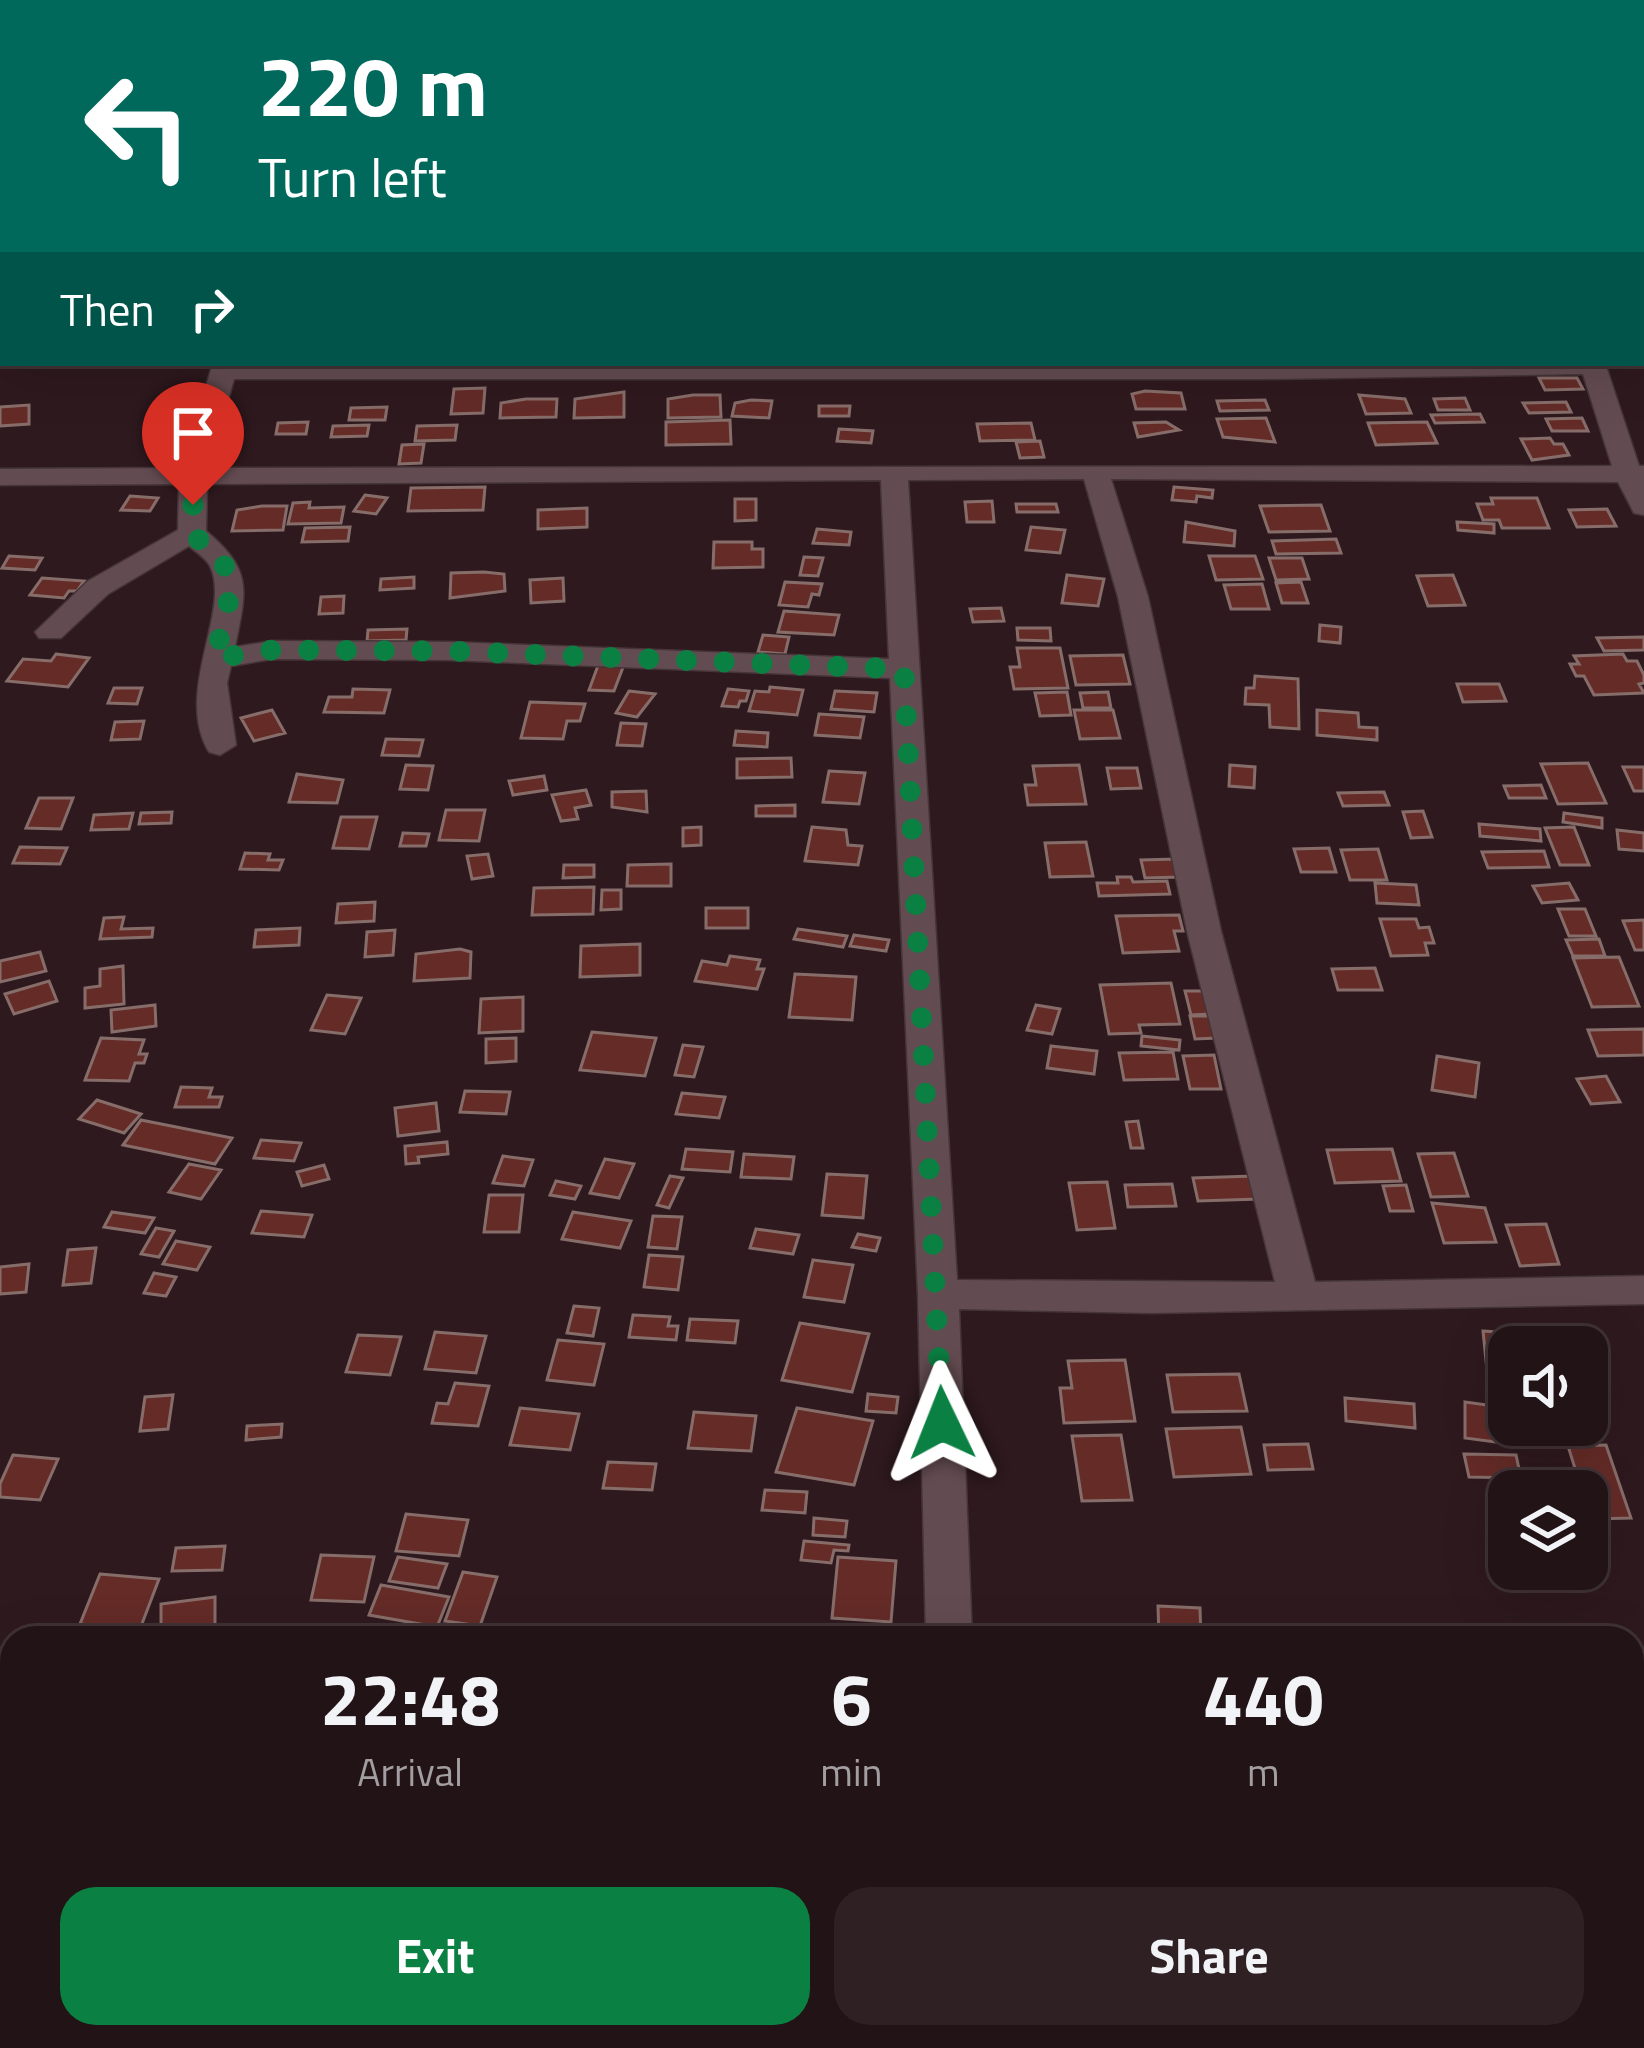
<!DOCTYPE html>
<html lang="en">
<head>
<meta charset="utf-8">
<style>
	body { margin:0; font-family:"Titillium Web",sans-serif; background:#2e2023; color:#f1f3f6; height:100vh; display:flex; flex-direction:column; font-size:45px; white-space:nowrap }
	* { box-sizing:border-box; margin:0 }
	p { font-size:39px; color:#a29ea1 }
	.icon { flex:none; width:66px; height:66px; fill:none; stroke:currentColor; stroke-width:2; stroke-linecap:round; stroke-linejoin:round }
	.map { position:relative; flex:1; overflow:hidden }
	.drawer { position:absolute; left:0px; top:1626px; width:1644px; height:423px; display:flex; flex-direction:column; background:#221316; border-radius:36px 36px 0 0; box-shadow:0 12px 48px #0002,0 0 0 3px #3f3235 }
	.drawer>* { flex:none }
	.banner { position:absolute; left:0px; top:0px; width:1644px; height:366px; box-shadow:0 12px 48px #0002,0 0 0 3px #3f3235; background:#00695c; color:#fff; overflow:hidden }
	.controls { position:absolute; left:1488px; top:1326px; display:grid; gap:24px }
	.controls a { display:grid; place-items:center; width:120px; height:120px; border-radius:24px; background:#221316; box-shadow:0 12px 48px #0002,0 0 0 3px #3f3235; font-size:60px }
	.pin { position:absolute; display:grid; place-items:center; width:102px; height:102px; color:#fff; margin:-123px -51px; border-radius:50% 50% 50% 0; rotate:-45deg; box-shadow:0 0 12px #0007 }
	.pin .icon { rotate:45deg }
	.me { position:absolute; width:132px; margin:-66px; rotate:358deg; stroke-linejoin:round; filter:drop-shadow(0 0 9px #0008) }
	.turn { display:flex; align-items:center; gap:42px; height:252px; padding:0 60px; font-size:54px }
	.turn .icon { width:156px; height:156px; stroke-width:2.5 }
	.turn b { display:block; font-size:84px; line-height:102px }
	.then { display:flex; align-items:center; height:114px; padding:0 60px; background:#0003; gap:24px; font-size:45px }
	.eta { display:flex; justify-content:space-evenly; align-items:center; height:204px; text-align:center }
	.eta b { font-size:72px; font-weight:700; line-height:84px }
	.action { display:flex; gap:24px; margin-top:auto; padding:24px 60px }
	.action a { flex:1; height:138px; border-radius:36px; background:#0b8043; color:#fff; font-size:48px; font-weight:700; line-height:138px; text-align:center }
	.action a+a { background:#2e2023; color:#f1f3f6 }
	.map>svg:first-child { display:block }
</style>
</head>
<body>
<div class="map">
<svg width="1644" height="2048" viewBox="0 0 1644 2048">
	<rect width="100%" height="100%" fill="#2e191e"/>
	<!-- building -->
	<path fill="#642b27" stroke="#876d6a" stroke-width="3" d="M1539,378H1577L1583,389L1545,390Z
		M485,388L483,413L451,414L454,389Z
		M1145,391L1181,393L1185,409H1136L1132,394Z
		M624,392V417L574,418L575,399Z
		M693,395H720L721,417L668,418V399Z
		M1359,395L1405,399L1411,413L1366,414Z
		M1465,398L1470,410H1438L1434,399Z
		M526,399H557L556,417L500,418L501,403Z
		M751,400L772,401L769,418L732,416L735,403Z
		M1265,400L1269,410L1220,411L1217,401Z
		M1566,402L1571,412L1529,413L1523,403Z
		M185,404L196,405L184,411L181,415H188L184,422L154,421L158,414L181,410Z
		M29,405V424L0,426V407Z
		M819,406H850L849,416H819Z
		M387,407L385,420H349L351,408Z
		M1480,414L1484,422L1435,423L1431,415Z
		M1266,418L1275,442L1223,437L1217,419Z
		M1582,418L1588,431H1552L1546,419Z
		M730,420L731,444L666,445V422Z
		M308,422L306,434H276L278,423Z
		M1166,422L1179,430L1138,437L1134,423Z
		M1427,422L1437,443L1376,445L1368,423Z
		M1031,423L1035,440L980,441L977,424Z
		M369,425L367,436L331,437L333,426Z
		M457,425L455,440L415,441L417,426Z
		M839,429L873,431L871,443L837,441Z
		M1550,438L1554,444H1563L1569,455L1532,460L1521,439Z
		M1040,441L1044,457L1020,458L1016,442Z
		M424,444L421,463L399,464L402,445Z
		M485,487L483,510L408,511L411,488Z
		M1174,487L1213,490L1212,498L1197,496L1196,502L1172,500Z
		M365,495L387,498L376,514L354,511Z
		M130,496L158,498L150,511L121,510Z
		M1491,498H1537L1549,528H1502L1499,520H1483L1477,504H1493Z
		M735,499H756V520L735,521Z
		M992,501L994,522H967L965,502Z
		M310,502L309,508L344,507L341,523L288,524L293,503Z
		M1016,504H1056L1058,512H1017Z
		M1321,505L1330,531L1269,532L1260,506Z
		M262,506H287L283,530L232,531L237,510Z
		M587,508V527L538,529V510Z
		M1607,509L1616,526L1577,527L1569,510Z
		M1186,522L1235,531L1234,546L1184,542Z
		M1457,522L1494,524V533L1458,530Z
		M350,527L348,541L302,542L305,528Z
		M1031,527L1065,530L1060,553L1026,550Z
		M817,529L851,532L849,545L813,543Z
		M1336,539L1341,553L1276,554L1272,541Z
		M714,542H752V549H763V567L713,568Z
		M9,556L42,558L35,570L2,568Z
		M1209,556H1255L1263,579L1216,580Z
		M804,557L823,558L818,576L800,575Z
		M1269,558H1302L1309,579L1276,580Z
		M484,572L504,574L505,591L450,598L451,573Z
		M1067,575L1104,579L1098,606L1062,603Z
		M1453,575L1465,605L1428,606L1417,576Z
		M414,577V588L380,590L381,579Z
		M42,578L84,581L77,591H69L64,598L30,595Z
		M563,578L564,601L531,603L530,580Z
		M785,582L822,584L819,595L812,594L808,607L779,605Z
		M1301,582L1308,603H1282L1276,583Z
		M1262,584L1269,609H1231L1224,585Z
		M344,596L343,613L319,614L321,597Z
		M1001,608L1004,621L973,622L970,609Z
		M784,611L839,615L834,635L778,632Z
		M1320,625L1341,627L1340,643L1319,641Z
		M1017,628H1050L1051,641L1018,640Z
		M407,629L406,640L367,641L368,630Z
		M763,635L789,637L785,654L758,652Z
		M1644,637V650L1604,651L1597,638Z
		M1017,648H1060L1068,688L1014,689L1010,667H1020Z
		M56,654L89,658L68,687L7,681L23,659L51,661Z
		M1623,654L1627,661H1637L1644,675V683L1639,684L1644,693L1594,695L1584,676H1576L1570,664H1579L1574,656Z
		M1123,655L1130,684L1076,685L1070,656Z
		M600,660L625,662L614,691L589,690Z
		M1255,676L1298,679L1299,729L1270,727L1269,705L1245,704L1246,688H1254Z
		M1457,684H1499L1506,701L1463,702Z
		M770,687L803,690L797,715L749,711L755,691L769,692Z
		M114,688H142L137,704L108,703Z
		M353,689L390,690L384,713L324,712L329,697H352Z
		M728,689L749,691L746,701H740L738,707L722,706Z
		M629,691L655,694L637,717L616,713Z
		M835,691L877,693L874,712L831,709Z
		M1067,692L1071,715L1040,716L1035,693Z
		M1108,692L1111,708H1083L1080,693Z
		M530,702L585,704L580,721H567L563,739L521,738Z
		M272,710L285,733L254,741L241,718Z
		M1074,710H1113L1120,738L1080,739Z
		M1317,710L1358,713L1359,727L1377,728V740L1317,735Z
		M819,714L864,717L860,738L815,735Z
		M144,721L140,739L111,740L115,722Z
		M621,723L646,724L642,746L617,745Z
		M736,731L768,733L767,747L734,745Z
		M386,739L423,740L419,756L382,755Z
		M791,758L792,777L737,778V759Z
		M1588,763L1606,803L1558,804L1541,764Z
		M406,765L433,766L428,790L400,789Z
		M1079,765L1086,804L1028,805L1025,785H1036L1033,766Z
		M1230,765L1255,767L1254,788L1229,786Z
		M1623,767H1644V791H1634Z
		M1107,768H1137L1141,788L1111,789Z
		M829,771L865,773L859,804L823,802Z
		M297,774L343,780L337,803L289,802Z
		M544,776L547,790L513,795L509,781Z
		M1541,785L1546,798H1509L1504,786Z
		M586,790L591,805L575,808L578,819L561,821L552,795Z
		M646,791L647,812L612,807V792Z
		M1384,792L1389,805L1343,806L1338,793Z
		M39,798H73L61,829L26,828Z
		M795,805V816H756V806Z
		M446,810H485L479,841L439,840Z
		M1423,811L1432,837L1411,838L1403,812Z
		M172,812L171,823L139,824L141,813Z
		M133,813L129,829L91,830L94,815Z
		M1564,813L1602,818V828L1563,822Z
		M341,817H377L369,849L333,848Z
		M1479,824L1540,829L1541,841L1480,836Z
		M701,827V845L683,846V828Z
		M812,827L846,830L848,845L862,846L858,865L805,861Z
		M1574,827L1589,865H1560L1545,828Z
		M1617,830L1644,833V851L1619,849Z
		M403,833L429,834L426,846H400Z
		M1086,842L1093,876L1050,877L1045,843Z
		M20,847L67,848L60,864L13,863Z
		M1329,848L1336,872H1301L1294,849Z
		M1378,849L1387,880H1350L1341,850Z
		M1544,851L1549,867L1488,868L1482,852Z
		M245,853L270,854L268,860H283L279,870L240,869Z
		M488,854L493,876L472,879L467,856Z
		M1176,859L1180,877L1145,878L1141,860Z
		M671,864V886H627L628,865Z
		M564,865H594V877L563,878Z
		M1117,877H1131L1133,882L1167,881L1170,894L1099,896L1097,883H1118Z
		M1375,883L1416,885L1419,905L1377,903Z
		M1569,883L1578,900L1542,903L1533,886Z
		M594,887L593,914L532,915L534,888Z
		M602,890H621V909L601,910Z
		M375,902L374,921L336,923L338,904Z
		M706,908H748V928H706Z
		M1558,909H1585L1596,936H1569Z
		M1179,915L1183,931H1174L1179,951L1123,953L1116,916Z
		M124,917L121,929L153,928L152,937L100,939L104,918Z
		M1380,919H1416L1419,928L1429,927L1434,943H1425L1428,955L1391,956Z
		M1644,920V950H1635L1623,921Z
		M300,928L299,945L254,947L256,930Z
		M798,929L847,936L843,947L794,939Z
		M395,930L393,955L365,957L367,932Z
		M854,935L889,940L886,951L850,946Z
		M1599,939L1605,956H1573L1566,940Z
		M640,944V975L580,977L581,946Z
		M460,949L471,952L470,978L414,981L416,954Z
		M40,952L46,971L0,982V961Z
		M730,956L760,960L757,969H764L757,989L695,981L702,961L727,965Z
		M1619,957L1639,1006L1592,1007L1573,958Z
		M123,966L124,1004L85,1008V988L100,986V969Z
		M1375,968L1382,990H1338L1332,969Z
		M795,974L856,977L852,1020L789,1017Z
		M49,981L57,1001L14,1014L5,994Z
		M1171,983L1180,1024L1139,1025L1141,1033L1109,1034L1100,985Z
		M1185,991H1205L1210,1014L1191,1015Z
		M327,995L361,998L345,1034L311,1030Z
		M523,997V1031L479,1033L481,999Z
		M155,1005L156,1026L112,1032L111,1010Z
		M1036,1005L1060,1009L1052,1034L1027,1030Z
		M1190,1016H1211L1217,1038L1195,1039Z
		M1644,1029V1055L1598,1056L1588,1030Z
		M592,1032L656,1038L645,1076L580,1070Z
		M1142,1036L1180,1040L1179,1050L1141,1046Z
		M101,1038L144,1040L139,1054H147L144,1063H135L129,1081L85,1080Z
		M516,1038V1061L486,1063V1039Z
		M683,1045L703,1047L694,1077L675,1075Z
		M1051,1046L1097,1051L1094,1074L1047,1068Z
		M1173,1052L1178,1079L1124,1080L1119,1053Z
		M1214,1055L1221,1089H1190L1183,1056Z
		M1437,1056L1479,1063L1475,1097L1432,1090Z
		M1606,1076L1620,1102L1591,1104L1577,1079Z
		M181,1087L212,1088L209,1097H222L219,1107H175Z
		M465,1091L510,1092L506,1114L460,1112Z
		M682,1093L725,1097L719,1118L676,1114Z
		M97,1100L141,1114L124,1133L79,1119Z
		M436,1103L439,1131L398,1136L395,1108Z
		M141,1120L232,1138L215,1164L123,1145Z
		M1138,1121L1143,1148H1131L1126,1122Z
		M261,1140L301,1143L294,1161L254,1158Z
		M447,1142L448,1154L418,1157L419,1163L406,1164L405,1146Z
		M686,1149L733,1152L730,1172L682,1169Z
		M1392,1149L1401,1181L1335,1183L1327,1150Z
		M1454,1153L1468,1196L1431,1197L1418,1154Z
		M744,1154L794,1157L791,1179L741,1177Z
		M503,1156L533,1160L524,1186L493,1183Z
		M605,1159L634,1164L619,1198L590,1193Z
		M189,1164L221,1170L201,1199L169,1192Z
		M324,1165L329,1179L302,1186L297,1172Z
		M827,1174L867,1176L863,1218L822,1215Z
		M670,1176L683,1178L669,1208L657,1205Z
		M1254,1176L1259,1199L1198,1201L1193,1178Z
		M556,1181L581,1186L575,1199L550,1195Z
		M1107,1182L1115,1228L1077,1230L1069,1183Z
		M1172,1184L1176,1206L1128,1207L1125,1185Z
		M1406,1185L1413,1211H1390L1383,1186Z
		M489,1195H523L519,1232H484Z
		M1432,1203L1485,1208L1496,1242L1444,1243Z
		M261,1211L312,1215L304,1237L252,1233Z
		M112,1212L154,1218L145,1233L104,1227Z
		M573,1212L631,1221L620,1248L562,1239Z
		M653,1216L682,1217L677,1249L648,1247Z
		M1546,1224L1559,1264L1520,1266L1506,1225Z
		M156,1228L174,1231L159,1257L141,1254Z
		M756,1229L799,1235L793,1254L750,1248Z
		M858,1234L880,1238L876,1251L852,1247Z
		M176,1241L210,1247L197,1270L163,1264Z
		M96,1248L91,1283L63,1285L68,1250Z
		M649,1255L683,1257L678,1290L644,1287Z
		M813,1260L853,1265L844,1302L804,1297Z
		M29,1264L26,1292L0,1294V1267Z
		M154,1273L176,1277L166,1296L144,1293Z
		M574,1306L599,1308L593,1336L567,1333Z
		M633,1315L670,1317L668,1326H678L676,1340L629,1337Z
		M690,1319L738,1321L735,1343L687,1340Z
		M800,1323L869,1334L852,1392L782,1380Z
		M1547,1330L1593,1335L1596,1360L1587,1359V1347H1549Z
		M1483,1331L1527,1334L1529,1347H1509V1372L1487,1370Z
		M435,1332L486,1336L476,1373L425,1369Z
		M358,1335L401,1337L390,1375L346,1372Z
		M558,1340L604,1344L594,1385L547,1380Z
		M1125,1360L1135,1421L1064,1423L1060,1388H1072L1068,1361Z
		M1239,1374L1247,1411L1173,1412L1167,1375Z
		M455,1383L489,1386L478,1426L432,1423L437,1403L448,1404Z
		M868,1394L898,1397L896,1413L866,1411Z
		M173,1395L168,1429L140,1431L145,1397Z
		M1345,1398L1414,1404L1415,1428L1346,1421Z
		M1465,1402L1509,1408V1425H1526V1446L1465,1438Z
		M520,1408L579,1414L570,1450L510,1445Z
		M797,1408L873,1421L854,1485L776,1472Z
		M694,1412L756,1416L751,1451L688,1448Z
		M282,1424L281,1437L246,1440L247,1426Z
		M1241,1427L1251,1474L1174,1477L1166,1429Z
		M1121,1435L1132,1500L1082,1501L1072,1436Z
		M1308,1444L1313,1469L1268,1470L1264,1445Z
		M1606,1445L1631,1518L1591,1519L1587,1491H1582L1568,1446Z
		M1464,1454L1516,1455L1521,1478L1469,1477Z
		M13,1455L58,1459L40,1500L0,1497V1484Z
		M608,1462L656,1464L652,1490L603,1488Z
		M765,1490L807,1492L805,1513L762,1510Z
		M406,1514L468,1520L459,1556L396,1551Z
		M814,1518L847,1521L845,1537L813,1535Z
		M804,1541L849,1545L848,1551L834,1550L831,1563L801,1560Z
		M225,1546L222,1570L172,1571L176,1548Z
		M321,1555L374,1557L364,1602L311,1600Z
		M398,1557L447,1564L438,1588L389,1581Z
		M838,1557L896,1561L891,1622L832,1618Z
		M463,1572L497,1577L480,1626L445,1621Z
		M100,1574L159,1579L140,1629L80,1624Z
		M381,1585L449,1597L437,1627L369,1615Z
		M215,1597V1638H161V1604Z
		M1158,1606L1200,1608L1201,1638H1159Z
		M1639,1814L1644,1816V1909L1632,1905V1839Z
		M0,1944L12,1946V2024L0,2022Z
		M438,2037H494V2048H437Z
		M838,2037H883V2048H838Z
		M1184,2037H1216V2048H1184Z"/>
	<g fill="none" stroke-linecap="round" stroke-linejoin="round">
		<defs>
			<path id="street" d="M361,0H381V3H361Z
				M1467,0H1488L1490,3H1469Z
				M1640,3H1644V15H1641Z
				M0,10H3V22H0Z
				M1641,93H1644V107H1641Z
				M0,99H3V113H0Z
				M1641,189H1644V203H1641Z
				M0,195H3V209H0Z
				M1641,272H1644V286H1641Z
				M0,276H3V290H0Z
				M213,363H1605L1639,466H1644V515L1634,513L1618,482L1111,479L1148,597L1221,931L1315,1282L1644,1276V1304L1151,1313L959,1309L972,1638H926L918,1294L890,678L449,660L272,659L231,666L227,683L236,745L220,755L209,752C173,692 232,610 210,566C206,558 196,552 189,546L108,594L61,638H39L35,632L88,581L178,530L179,484L0,485V469L181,468ZM1583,374L1612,466L209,468L234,379H1264ZM1084,479L1118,597L1187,931L1275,1282L957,1280L908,480ZM881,480L889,659L449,642L272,641L235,647C246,591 254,571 206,531L207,484Z
				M177,2037H229L230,2048H178Z
				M936,2037H988V2048H936Z"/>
		</defs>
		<!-- street casing -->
		<use href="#street" stroke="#453538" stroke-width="3"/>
		<!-- street -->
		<use href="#street" fill="#634c51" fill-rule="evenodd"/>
	</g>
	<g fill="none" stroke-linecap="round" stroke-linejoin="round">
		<!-- route -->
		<path stroke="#0b8043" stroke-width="21" stroke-dasharray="0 37.8" d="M193,505L192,534L223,560L231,591L215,658L272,650L449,651L904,669L942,1423"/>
	</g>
</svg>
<div class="controls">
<a><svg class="icon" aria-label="sound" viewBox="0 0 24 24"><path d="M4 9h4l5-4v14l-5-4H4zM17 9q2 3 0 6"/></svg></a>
<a><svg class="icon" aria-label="layers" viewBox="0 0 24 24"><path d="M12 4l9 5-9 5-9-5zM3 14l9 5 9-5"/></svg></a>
</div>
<div class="pin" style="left:193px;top:505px;background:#d93025"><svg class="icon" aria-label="arrive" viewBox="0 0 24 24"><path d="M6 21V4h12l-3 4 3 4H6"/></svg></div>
<svg class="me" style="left:942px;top:1423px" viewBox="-20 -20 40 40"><path d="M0-17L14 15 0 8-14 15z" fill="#0b8043" stroke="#fff" stroke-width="4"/></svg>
<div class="banner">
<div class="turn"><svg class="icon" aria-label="left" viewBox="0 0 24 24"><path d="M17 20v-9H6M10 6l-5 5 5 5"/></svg><div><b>220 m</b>Turn left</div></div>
<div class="then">Then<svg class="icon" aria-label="right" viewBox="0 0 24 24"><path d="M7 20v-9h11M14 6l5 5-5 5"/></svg></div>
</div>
<section class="drawer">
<div class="eta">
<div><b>22:48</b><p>Arrival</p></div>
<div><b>6</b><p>min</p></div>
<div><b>440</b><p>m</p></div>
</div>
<div class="action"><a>Exit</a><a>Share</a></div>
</section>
</div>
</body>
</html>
